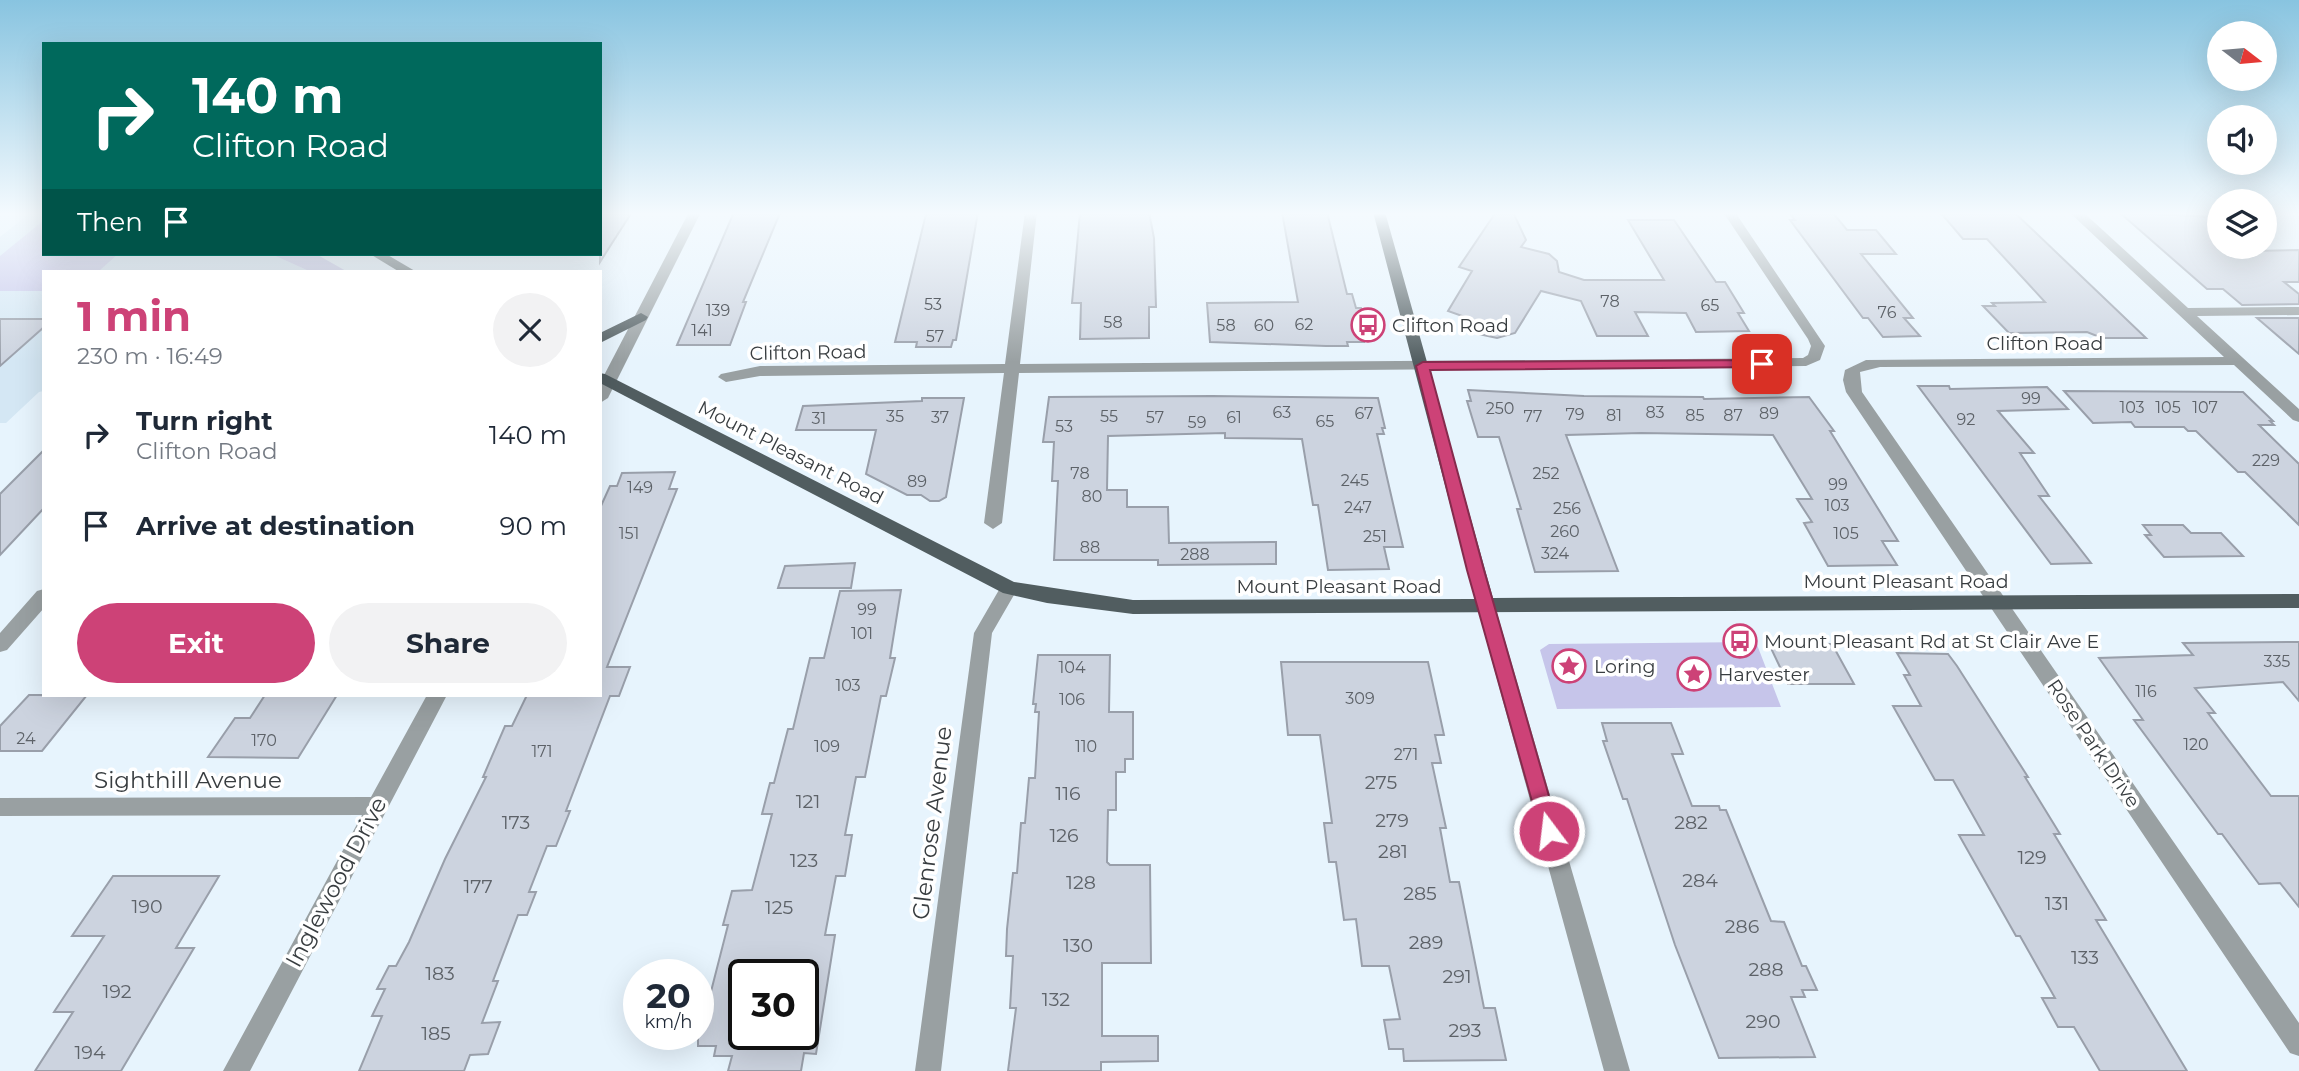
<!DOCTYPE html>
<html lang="en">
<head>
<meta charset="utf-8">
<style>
	body { margin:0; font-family:Montserrat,sans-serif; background:#f2f2f3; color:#1f2937; height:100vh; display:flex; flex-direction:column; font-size:26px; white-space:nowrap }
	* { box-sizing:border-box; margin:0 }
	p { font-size:23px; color:#747a83 }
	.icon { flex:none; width:38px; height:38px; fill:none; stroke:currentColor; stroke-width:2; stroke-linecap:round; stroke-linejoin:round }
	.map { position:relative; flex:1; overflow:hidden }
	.panel { position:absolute; left:42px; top:270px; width:560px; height:427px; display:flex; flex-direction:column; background:#fff; border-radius:0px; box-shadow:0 7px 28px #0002 }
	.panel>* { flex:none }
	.hud { position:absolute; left:42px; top:42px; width:560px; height:214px; border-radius:0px; box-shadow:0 7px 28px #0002; background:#00695c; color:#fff; overflow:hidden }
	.needle { width:46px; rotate:106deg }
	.tools { position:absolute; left:2207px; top:21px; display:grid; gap:14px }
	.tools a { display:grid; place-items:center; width:70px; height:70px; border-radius:50%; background:#fff; box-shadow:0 7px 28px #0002; font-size:35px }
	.speed { position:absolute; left:623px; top:959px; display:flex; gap:14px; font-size:35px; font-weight:700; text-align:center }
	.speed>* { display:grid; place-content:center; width:91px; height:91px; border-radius:50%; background:#fff; box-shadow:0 7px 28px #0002; line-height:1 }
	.speed small { font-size:18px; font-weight:400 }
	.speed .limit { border:4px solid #111; border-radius:10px; background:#fff; color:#111 }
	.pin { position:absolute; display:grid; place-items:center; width:60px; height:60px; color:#fff; margin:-30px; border-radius:14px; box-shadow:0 4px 10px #0006 }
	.me { position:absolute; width:77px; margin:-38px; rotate:345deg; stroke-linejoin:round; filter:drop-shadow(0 0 5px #0008) }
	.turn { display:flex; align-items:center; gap:24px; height:147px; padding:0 35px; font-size:32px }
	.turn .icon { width:91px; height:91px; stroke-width:2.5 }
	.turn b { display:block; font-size:49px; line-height:60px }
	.then { display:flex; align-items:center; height:66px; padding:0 35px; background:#0003; gap:14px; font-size:26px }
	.round { display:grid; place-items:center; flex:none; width:74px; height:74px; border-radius:37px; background:#f2f2f3 }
	.headline { display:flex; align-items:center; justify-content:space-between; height:119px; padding:0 35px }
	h1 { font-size:42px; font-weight:700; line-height:52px; color:#cd4277 }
	.action { display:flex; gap:14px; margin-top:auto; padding:14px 35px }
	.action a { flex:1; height:80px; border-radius:42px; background:#cd4277; color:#fff; font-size:28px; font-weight:700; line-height:80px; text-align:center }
	.action a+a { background:#f2f2f3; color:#1f2937 }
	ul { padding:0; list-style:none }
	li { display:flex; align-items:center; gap:21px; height:91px; padding:0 35px }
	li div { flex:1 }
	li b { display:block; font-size:26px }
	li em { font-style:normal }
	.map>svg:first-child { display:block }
</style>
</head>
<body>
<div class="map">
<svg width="2299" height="1071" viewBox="0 0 2299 1071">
	<rect width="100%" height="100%" fill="#e7f4fd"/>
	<!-- built -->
	<path fill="#d4e7f4" d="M31,212H44V254H271L309,271H44V391L39,392L6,423H0V237Z"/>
	<!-- green -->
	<path fill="#c6c5ea" d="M44,220V254H118L99,271H44V291H0V256Z
		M271,254H316L346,271H309Z
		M1756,642L1781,707L1557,709L1540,650L1549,644Z"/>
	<!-- building -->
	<path fill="#ccd3df" stroke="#999faa" stroke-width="2" fill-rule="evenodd" d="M600,212H632L600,262Z
		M734,212L780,213L743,302H746L730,345H677Z
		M932,212H978L956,340H953L951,347H916L917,342H895L926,214Z
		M1080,212H1149L1154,238L1156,307H1149V338L1080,339L1081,303H1072Z
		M1282,212H1327L1347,294H1352L1356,308H1361L1367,337H1363L1364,342H1347L1348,346H1326L1210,342L1207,303L1298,302Z
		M1496,212H1513L1526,240L1521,247L1549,254L1557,261L1559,272L1584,280H1664L1628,220H1674L1716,282H1725L1744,313H1738L1749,331L1696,332L1686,313L1635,312L1648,336H1597L1581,301L1541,291L1515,333L1497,338L1479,334L1468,318L1448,311L1472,271L1459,267Z
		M1940,212H2014L2146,338H2102L2087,332L2009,333L1983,306H1995L1992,303L2045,302L1987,239H1963Z
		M2119,212L2211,217L2219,223V247H2249L2254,251L2299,250V282H2284L2299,294V304L2242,305L2223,289H2207Z
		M1790,214H1834L1847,230H1876L1896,254H1861L1913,318H1904L1920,336L1883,337L1868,318H1863L1790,220H1795Z
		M2257,318H2299V354Z
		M0,319H44V327L0,366Z
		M1918,386H1949L1950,389L2047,387L2068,409L1998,411L2034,453H2020L2049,496H2039L2091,563L2051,564Z
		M1468,390L1584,396L1703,397L1704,399L1809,397L1834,431H1830L1898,541H1882L1897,565L1828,566L1804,523L1812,522L1797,499H1812L1773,435L1641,433L1566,435L1618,571L1535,572L1517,509H1521L1499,437H1478L1467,401H1471Z
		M2064,391L2243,392L2273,421H2270L2274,425H2259L2299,464V525L2245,472H2238L2196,431H2188L2184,427H2135L2131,422L2093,423Z
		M1212,396L1378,398L1385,428H1382L1384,434H1377L1403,547H1384L1389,569L1328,570L1318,505H1313L1302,439L1225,438V433L1108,436L1107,490H1127V507H1168L1169,543L1276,542V564L1158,565V560H1054L1058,481H1052L1054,442H1043L1049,397Z
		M922,398H964L946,497L939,501H930L921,495H907L866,474L876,430H796L803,406L922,401Z
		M44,450V508L0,555V494Z
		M675,472L669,489H677L607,667H630L619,696H610L566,811H570L556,846H547L529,892H536L527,915H518L493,981H498L482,1023L500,1022L488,1054L470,1055L464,1071H359L382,1016H372L385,989H377L389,966H396L409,942L445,859L486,777H483L505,726H512L527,695H600V508L610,486H617L622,473Z
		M2143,525H2183L2191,533H2221L2243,556L2164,557L2145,535H2151Z
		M855,563L851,588H778L785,566Z
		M901,590L890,658H895L886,696H881L865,777H856L845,835H852L845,876H836L825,935H835L816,1054L804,1053L801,1071H728L732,1056H714L716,1046H698V1015H705L728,925H723L732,891L752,890L772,814H762L770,783H774L788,729H793L810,658H824L840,591ZM744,975H803V1034H744Z
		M2299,642V701L2283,682L2195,688L2215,713H2208L2271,796H2299V907L2280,883L2259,884L2222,834H2218L2134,720H2143L2099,658L2193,655L2183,643Z
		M1769,644H1832L1854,684H1788Z
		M1897,653L1948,654L1957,666L2028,777H2025L2060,834H2054L2106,920H2096L2187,1071H2100L2074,1027H2058L2042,998H2055L2020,936H2016L1959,835H1984L1953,780H1935L1893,706H1921L1904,675H1910Z
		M1038,655H1110L1109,712H1133V759H1125V772H1116V810H1108L1107,862L1110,865H1150L1151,963H1102V1036H1158V1061L1101,1062V1071H1008L1016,1008H1010L1013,956H1006L1007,929L1013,873H1017L1021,823H1025L1029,778H1035L1039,712H1035L1036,704H1033Z
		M1281,662H1428L1444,735H1435L1441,763H1432L1446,828H1440L1450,882H1459L1484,1008H1495L1506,1060L1404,1061L1403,1049H1389L1384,1020L1400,1019L1389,966H1362L1356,919L1344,920L1336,862H1329L1324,823H1332L1320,735H1288Z
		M29,695H87L42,751H0V726Z
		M265,695H337L298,758L208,757L235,718H250Z
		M1602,723H1671L1683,754H1672L1692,806H1719L1720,810H1726L1771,921L1784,922L1802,966H1806L1817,990H1802L1805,997H1791L1815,1057L1719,1058L1675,945L1627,799H1623L1603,741H1607Z
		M113,876H219L176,948H194L121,1071H35L73,1012H54L104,936H72Z"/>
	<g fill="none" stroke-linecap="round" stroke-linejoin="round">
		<!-- minor -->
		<path fill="#99a0a2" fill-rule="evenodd" d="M689,212H701L608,398L600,403V383Z
			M1025,212H1037L1020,364L1803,358L1808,355L1811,346L1808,339L1723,212H1735L1825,346L1820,360L1806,366L1019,373L1002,523L993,529L984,523L1004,373L760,376L726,382L718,377L721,374L760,366L1005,364Z
			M2069,212H2083L2188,308L2299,307V315L2197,316L2299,409V422L2293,420L2234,365L1880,367L1860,372L1862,392L2299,1023V1056L2290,1053L1846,392L1843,380L1845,370L1866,360L2224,357Z
			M1009,581L1015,583L1018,588L992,633L941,1071H915L974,633L1003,583Z
			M44,589V608L7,650L0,652V633L37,591Z
			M1486,599L1493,601L1495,606L1630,1071H1604L1477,606L1479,601Z
			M427,695H447L250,1071H223L362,815L0,816V798L371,797Z"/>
		<!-- major -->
		<path fill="#515d60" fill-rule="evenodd" d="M1373,212H1385L1493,598L2299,594V608L1133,614L1047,603L1003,593L600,383V373L605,374L1014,582L1133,600L1475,599Z
			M370,254H386L415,271H398Z
			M641,313L648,317L646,320L600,343V333Z"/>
	</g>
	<!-- sky -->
	<linearGradient id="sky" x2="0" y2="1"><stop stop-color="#88c4e0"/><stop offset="0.59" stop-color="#f4fafe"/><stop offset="1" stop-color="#f4fafe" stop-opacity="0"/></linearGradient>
	<rect width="2299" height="362" fill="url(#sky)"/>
	<!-- route -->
	<path fill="#cd4277" stroke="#852b4d" stroke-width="2" d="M1762,360L1767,361V367L1430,370L1484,570L1559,831L1556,837L1549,839L1542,837L1467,570L1416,366L1423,362Z"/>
	<!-- icons -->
	<defs>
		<symbol id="bus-ring" viewBox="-11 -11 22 22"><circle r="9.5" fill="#fff" stroke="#cd4277" stroke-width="1.5"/><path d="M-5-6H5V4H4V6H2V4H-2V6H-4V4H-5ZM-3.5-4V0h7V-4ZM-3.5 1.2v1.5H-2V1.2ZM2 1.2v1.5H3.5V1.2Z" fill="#cd4277"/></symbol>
		<symbol id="sight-ring" viewBox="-11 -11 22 22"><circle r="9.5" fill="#fff" stroke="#cd4277" stroke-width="1.5"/><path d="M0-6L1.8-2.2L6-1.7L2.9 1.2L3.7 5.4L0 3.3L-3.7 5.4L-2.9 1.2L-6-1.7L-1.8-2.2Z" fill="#cd4277"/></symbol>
	</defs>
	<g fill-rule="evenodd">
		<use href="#bus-ring" x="1349" y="306" width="38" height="38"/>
		<use href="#bus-ring" x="1721" y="622" width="38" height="38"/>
		<use href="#sight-ring" x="1550" y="647" width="38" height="38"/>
		<use href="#sight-ring" x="1675" y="655" width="38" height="38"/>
	</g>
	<g text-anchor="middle" stroke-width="7" stroke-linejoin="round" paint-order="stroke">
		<!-- number labels -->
		<g font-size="16" fill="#5d6268">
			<text x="1610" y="307">78</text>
			<text x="933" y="310">53</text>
			<text x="1710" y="311">65</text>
			<text x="718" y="316">139</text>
			<text x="1887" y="318">76</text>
			<text x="1113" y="328">58</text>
			<text x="1304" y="330">62</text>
			<text x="1226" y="331">58</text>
			<text x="1264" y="331">60</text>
			<text x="702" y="336">141</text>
			<text x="935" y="342">57</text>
			<text x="2031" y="404">99</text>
			<text x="2132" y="413">103</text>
			<text x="2168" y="413">105</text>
			<text x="2205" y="413">107</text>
			<text x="1500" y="414">250</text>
			<text x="1282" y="418">63</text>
			<text x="1655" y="418">83</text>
			<text x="1364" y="419">67</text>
			<text x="1769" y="419">89</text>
			<text x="1575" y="420">79</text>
			<text x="1614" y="421">81</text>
			<text x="1695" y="421">85</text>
			<text x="1733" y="421">87</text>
			<text x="895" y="422">35</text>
			<text x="1109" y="422">55</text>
			<text x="1533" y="422">77</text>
			<text x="940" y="423">37</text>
			<text x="1155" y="423">57</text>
			<text x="1234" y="423">61</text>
			<text x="819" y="424">31</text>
			<text x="1966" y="425">92</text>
			<text x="1325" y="427">65</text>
			<text x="1197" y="428">59</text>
			<text x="1064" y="432">53</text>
			<text x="2266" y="466">229</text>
			<text x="1080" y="479">78</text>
			<text x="1546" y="479">252</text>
			<text x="1355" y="486">245</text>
			<text x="917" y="487">89</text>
			<text x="1838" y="490">99</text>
			<text x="640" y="493">149</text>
			<text x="1092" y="502">80</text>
			<text x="1837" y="511">103</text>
			<text x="1358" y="513">247</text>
			<text x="1567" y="514">256</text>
			<text x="1565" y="537">260</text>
			<text x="629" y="539">151</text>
			<text x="1846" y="539">105</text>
			<text x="1375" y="542">251</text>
			<text x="1090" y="553">88</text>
			<text x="1555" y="559">324</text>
			<text x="1195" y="560">288</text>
			<text x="867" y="615">99</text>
			<text x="862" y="639">101</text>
			<text x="2277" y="667">335</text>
			<text x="1072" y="673">104</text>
			<text x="848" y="691">103</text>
			<text x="2146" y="697">116</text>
			<text x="1360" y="704">309</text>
			<text x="1072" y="705">106</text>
			<text x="26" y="744">24</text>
			<text x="264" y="746">170</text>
			<text x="2196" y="750">120</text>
			<text x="827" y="752">109</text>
			<text x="1086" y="752">110</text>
			<text x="542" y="757">171</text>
			<text x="1406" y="760">271</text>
		</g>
		<!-- poi labels -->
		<g font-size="19" fill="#383d40" stroke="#fff" text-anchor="start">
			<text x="1392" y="332">Clifton Road</text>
			<text x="1764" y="648">Mount Pleasant Rd at St Clair Ave E</text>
			<text x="1594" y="673">Loring</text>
			<text x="1718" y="681">Harvester</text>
		</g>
		<!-- street labels -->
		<g font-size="19" fill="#383d40" stroke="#fff">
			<text x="2045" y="350">Clifton Road</text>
			<text transform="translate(808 352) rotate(-1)" y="7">Clifton Road</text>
			<text transform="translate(791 452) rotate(27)" y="7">Mount Pleasant Road</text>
			<text x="1906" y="588">Mount Pleasant Road</text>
			<text x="1339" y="593">Mount Pleasant Road</text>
			<text transform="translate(2094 743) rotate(56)" y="7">Rose Park Drive</text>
		</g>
		<!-- near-number labels -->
		<g font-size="19" fill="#5d6268">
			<text x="1381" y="789">275</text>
			<text x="1068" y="800">116</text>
			<text x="808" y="808">121</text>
			<text x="1392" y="827">279</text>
			<text x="516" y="829">173</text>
			<text x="1691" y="829">282</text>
			<text x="1064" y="842">126</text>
			<text x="1393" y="858">281</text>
			<text x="2032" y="864">129</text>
			<text x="804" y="867">123</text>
			<text x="1700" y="887">284</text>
			<text x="1081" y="889">128</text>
			<text x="478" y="893">177</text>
			<text x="1420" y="900">285</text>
			<text x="2057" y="910">131</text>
			<text x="147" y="913">190</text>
			<text x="779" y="914">125</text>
			<text x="1742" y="933">286</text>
			<text x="1426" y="949">289</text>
			<text x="1078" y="952">130</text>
			<text x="2085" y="964">133</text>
			<text x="1766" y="976">288</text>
			<text x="440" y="980">183</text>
			<text x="1457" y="983">291</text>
			<text x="117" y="998">192</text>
			<text x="1056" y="1006">132</text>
			<text x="1763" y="1028">290</text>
			<text x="1465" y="1037">293</text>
			<text x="436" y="1040">185</text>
			<text x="90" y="1059">194</text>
		</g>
		<!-- near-street labels -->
		<g font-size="23" fill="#383d40" stroke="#fff">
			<text x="188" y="788">Sighthill Avenue</text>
			<text transform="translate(932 823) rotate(-83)" y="8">Glenrose Avenue</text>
			<text transform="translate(336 882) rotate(-62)" y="8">Inglewood Drive</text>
		</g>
	</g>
</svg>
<div class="tools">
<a><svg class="needle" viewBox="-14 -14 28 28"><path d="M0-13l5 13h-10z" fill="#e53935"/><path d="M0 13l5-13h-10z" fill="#747a83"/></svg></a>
<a><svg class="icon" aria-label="sound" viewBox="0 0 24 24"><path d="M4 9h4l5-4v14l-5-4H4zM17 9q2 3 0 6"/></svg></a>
<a><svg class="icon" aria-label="layers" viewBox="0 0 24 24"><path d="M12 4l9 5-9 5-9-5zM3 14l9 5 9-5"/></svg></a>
</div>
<div class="speed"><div>20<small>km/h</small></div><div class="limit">30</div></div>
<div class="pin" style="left:1762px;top:364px;background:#d93025"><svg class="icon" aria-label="arrive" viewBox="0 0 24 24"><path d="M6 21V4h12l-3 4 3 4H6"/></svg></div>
<svg class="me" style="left:1549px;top:831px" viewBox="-20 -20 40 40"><circle r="17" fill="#cd4277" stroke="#fff" stroke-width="3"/><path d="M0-11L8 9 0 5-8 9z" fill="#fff"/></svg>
<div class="hud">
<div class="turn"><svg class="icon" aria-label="right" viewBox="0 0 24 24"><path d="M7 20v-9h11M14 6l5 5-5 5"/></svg><div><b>140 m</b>Clifton Road</div></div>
<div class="then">Then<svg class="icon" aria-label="arrive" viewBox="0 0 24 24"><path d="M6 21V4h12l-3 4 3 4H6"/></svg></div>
</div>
<section class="panel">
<div class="headline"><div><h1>1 min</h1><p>230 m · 16:49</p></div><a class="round"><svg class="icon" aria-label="close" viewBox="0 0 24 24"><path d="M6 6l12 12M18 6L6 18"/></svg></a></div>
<ul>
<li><svg class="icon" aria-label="right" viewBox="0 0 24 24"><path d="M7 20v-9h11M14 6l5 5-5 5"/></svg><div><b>Turn right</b><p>Clifton Road</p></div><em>140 m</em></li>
<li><svg class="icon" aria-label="arrive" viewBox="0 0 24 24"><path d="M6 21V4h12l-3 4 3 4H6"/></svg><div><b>Arrive at destination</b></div><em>90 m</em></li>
</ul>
<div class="action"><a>Exit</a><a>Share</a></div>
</section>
</div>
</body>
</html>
